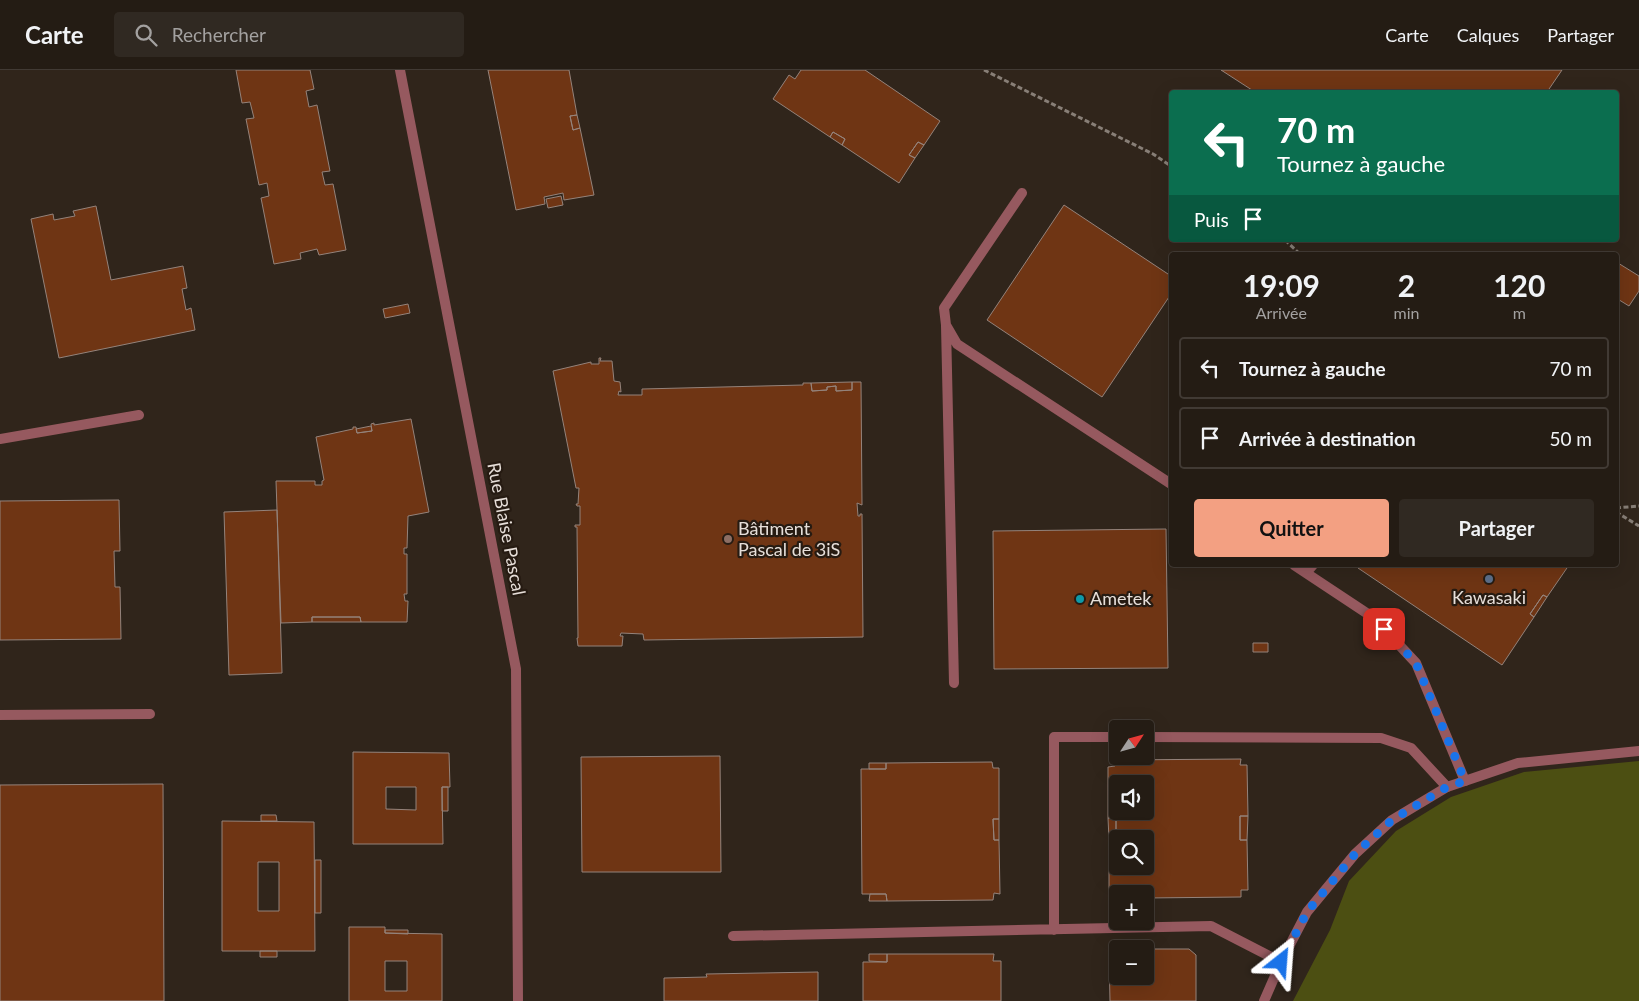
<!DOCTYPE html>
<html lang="fr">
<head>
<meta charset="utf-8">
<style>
	body { margin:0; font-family:Lato,sans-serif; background:#302922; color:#f1f3f6; height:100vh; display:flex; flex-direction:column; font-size:19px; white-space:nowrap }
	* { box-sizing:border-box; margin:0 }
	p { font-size:16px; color:#a3a1a0 }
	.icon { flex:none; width:28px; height:28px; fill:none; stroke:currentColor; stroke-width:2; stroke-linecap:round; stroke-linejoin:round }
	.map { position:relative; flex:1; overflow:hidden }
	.drawer { position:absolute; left:1169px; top:182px; width:450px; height:315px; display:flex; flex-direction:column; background:#241c14; border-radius:5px; box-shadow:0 5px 20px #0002,0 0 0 1px #413a34 }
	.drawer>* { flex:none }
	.top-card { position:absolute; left:1169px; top:20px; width:450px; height:152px; border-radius:5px; box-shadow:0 5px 20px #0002,0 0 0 1px #413a34; background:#0b6e4f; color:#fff; overflow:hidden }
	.needle { width:32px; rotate:54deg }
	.tools { position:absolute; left:1109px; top:650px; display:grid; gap:10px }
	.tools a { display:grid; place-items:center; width:45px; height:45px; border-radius:5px; background:#241c14; box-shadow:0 5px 20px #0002,0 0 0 1px #413a34; font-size:25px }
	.pin { position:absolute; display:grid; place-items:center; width:42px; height:42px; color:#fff; margin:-21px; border-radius:10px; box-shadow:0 2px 8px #0006 }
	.me { position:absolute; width:55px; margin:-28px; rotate:28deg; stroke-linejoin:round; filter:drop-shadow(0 0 4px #0008) }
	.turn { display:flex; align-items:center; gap:18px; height:105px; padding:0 25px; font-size:22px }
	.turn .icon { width:65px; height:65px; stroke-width:2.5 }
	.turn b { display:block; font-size:35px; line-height:42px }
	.then { display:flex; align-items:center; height:48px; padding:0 25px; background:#0003; gap:10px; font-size:19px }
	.eta { display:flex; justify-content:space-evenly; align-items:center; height:85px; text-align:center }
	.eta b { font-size:30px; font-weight:700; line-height:35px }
	.primary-button { display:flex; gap:10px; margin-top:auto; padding:10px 25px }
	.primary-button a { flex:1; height:58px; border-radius:5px; background:#f3a082; color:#111; font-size:20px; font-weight:700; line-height:58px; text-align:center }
	.primary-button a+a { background:#302922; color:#f1f3f6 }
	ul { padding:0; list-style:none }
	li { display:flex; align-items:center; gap:15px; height:62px; margin:0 10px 8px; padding:0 15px; border:2px solid #413a34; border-radius:5px }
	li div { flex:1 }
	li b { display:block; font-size:19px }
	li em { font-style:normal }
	header { display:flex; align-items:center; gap:30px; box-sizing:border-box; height:70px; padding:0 25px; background:#241c14; border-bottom:1px solid #413a34 }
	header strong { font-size:24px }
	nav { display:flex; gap:28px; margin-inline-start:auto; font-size:18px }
	.search { width:350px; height:45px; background:#302922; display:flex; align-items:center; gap:12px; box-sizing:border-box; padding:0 18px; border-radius:5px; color:#a3a1a0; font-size:19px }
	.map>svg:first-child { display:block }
</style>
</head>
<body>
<header>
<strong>Carte</strong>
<div class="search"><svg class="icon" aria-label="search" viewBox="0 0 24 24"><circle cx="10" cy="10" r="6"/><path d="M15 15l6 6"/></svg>Rechercher</div>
<nav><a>Carte</a><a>Calques</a><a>Partager</a></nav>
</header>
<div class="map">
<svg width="1639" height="931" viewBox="0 0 1639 931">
	<rect width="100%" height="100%" fill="#30251b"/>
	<!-- green -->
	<path fill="#4c4f12" d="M1639,691V931H1293L1330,860L1349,811L1396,761L1451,727L1524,702Z"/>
	<!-- building -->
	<path fill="#6f3514" stroke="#94837b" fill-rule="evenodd" d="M236,0H310L314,19L306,21L309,37L317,35L330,101L322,102L325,115L333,114L346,180L319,185L317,179L300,183L301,189L274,194L261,128L269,126L267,113L259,115L246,49L254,48L250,32L242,33Z
		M488,0H569L577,45L570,46L573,60L580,58L594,125L564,130L563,123L544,127L545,134L516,140Z
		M801,0H865L940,51L924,75L918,72L909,85L915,88L899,113L842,75L845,69L833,62L830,67L773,29L789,5L795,9Z
		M1221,0H1562L1547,22H1255Z
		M577,45L580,58L573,60L570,46Z
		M833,62L845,69L842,75L830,67Z
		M918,72L924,75L915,88L909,85Z
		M561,126L563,135L548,138L546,129Z
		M1064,135L1171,206V224L1102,327L987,250Z
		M96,136L111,210L183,196L187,218L182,219L186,240L191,238L195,260L59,288L31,149L53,144L54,150L75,146L73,141Z
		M1618,193L1639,206V221L1629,236L1616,228V196Z
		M408,234L410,243L385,248L383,239Z
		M599,288H601L600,291H612L614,311L620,312L621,322L619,321L618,325H642V319L803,315V313H811L812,321L827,320V317L836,316V321L852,320V312H861L862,435L857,433L858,446H860V444H862L863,567L644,570L643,564L621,563L620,566H623L622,576H578L577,568H578L577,457H575V455H580V436H577L576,434H578L579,418H576L553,301L591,292V294H599Z
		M852,312V320L836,321V316L827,317V320L812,321L811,313Z
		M411,349L429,442L408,446L407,478H404V484H407V524H404L405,531H408L407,552H361L360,547H312V552L281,553L276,411H315V415H322V411L324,410L316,367L353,359V357H356L357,363L372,361L371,354L374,353V355Z
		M371,356L372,361L357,363L356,359Z
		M119,430L120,481H114L115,517H120L121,569L0,570V431Z
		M277,440L282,603L229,605L224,442Z
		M1166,459L1168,598L994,599L993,461Z
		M1360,495H1569L1547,527L1543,525L1530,544L1534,547L1502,595L1358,498Z
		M1543,525L1547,527L1534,547L1530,544Z
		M312,547H360L361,552H312Z
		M1253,573H1268V582H1253Z
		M353,682L449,683L450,717H442L443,774H353ZM386,717H416V740L386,739Z
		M720,686L721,802H582L581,687Z
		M1241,689L1240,695H1247L1248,746H1240V770H1247L1248,820H1241V827L1145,828V824H1118V829H1116V821H1109V769H1116V748H1108V697L1115,696V690ZM1118,714H1145V741H1118ZM1118,769H1145V796H1118Z
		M992,692L993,698H999V749H993L994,770H999L1000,824L994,823L993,830L887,831L886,824H862L861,699H886V693Z
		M869,693H886V699H869Z
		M163,714L164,931H0V715Z
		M442,717H448V741H442Z
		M261,745H276L277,751H261Z
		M1240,746H1248L1247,770H1240Z
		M1108,748H1116V769H1109Z
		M993,749H999V770H994Z
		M222,751L314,752L315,881H222ZM258,792H279V841H258Z
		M315,790H321V843H315Z
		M870,824H886L887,831H869Z
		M349,857H385V863L442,864V931H349ZM385,891H407V921H385Z
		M385,860H408V864L385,863Z
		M1116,879H1118V906H1145V879H1189L1196,885V931H1110L1109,886Z
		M260,881H277V887H260Z
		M869,884H887V892L869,891Z
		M887,884H994L993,891H1001V931H863V892H887Z
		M818,902V931H664V908L707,907L706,904Z"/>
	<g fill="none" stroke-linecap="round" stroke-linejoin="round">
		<!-- path -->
		<path stroke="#887f77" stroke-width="3" stroke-dasharray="5 2.5" stroke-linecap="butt" d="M984,0L1153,84L1171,96
			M1285,170L1301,185
			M1616,438L1639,436
			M1616,442L1639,456"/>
		<!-- service -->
		<path stroke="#96595f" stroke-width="10" d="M1022,123L944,238L946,255L957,274L1171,414
			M946,256L954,613
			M0,369L139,345
			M1294,495L1374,548L1416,593L1465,711
			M1306,503L1313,495
			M0,645L150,644
			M1145,667L1381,668L1411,678L1447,717
			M1054,860V667H1118
			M733,866L1211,856L1281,892"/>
		<!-- minor -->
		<path stroke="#96595f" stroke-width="10" d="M400,0L516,599L518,931
			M1264,931L1281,892L1307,842L1355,784L1392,750L1447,717L1518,693L1639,681"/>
	</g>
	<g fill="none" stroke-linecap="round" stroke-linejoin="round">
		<!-- route -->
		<path stroke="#1a73e8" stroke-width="9" stroke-dasharray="0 16.2" d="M1281,892L1307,842L1355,784L1392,750L1447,717L1465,711L1416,593L1384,559"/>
	</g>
	<!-- markers -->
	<circle fill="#8d6e63" stroke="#261b12" stroke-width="2" cx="728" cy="469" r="5"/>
	<circle fill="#5c6f8a" stroke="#261b12" stroke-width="2" cx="1489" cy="509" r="5"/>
	<circle fill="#0f9aa8" stroke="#261b12" stroke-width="2" cx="1080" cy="529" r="5"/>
	<g text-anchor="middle" stroke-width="4.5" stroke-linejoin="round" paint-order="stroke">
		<!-- street labels -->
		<g font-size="18" fill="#e7dfd9" stroke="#261b12">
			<text transform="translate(506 459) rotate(79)" y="6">Rue Blaise Pascal</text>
		</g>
		<!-- poi labels -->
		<g font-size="18" fill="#e7dfd9" stroke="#261b12" text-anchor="start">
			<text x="738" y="465">Bâtiment<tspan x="738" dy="21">Pascal de 3iS</tspan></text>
			<text x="1489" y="534" text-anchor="middle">Kawasaki</text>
			<text x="1090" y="535">Ametek</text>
		</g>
	</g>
</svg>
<div class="tools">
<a><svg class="needle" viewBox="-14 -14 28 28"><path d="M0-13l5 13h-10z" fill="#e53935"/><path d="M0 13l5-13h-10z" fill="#a3a1a0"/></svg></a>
<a><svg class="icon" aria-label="sound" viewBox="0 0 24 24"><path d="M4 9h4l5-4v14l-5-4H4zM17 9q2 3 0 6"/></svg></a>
<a><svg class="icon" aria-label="search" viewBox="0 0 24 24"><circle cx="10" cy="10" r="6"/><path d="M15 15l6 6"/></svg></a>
<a>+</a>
<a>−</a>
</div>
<div class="pin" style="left:1384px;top:559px;background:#d93025"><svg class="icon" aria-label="arrive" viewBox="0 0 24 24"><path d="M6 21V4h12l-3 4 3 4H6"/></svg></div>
<svg class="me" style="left:1281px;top:892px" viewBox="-20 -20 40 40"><path d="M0-17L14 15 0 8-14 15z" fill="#1a73e8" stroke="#fff" stroke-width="4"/></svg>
<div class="top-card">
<div class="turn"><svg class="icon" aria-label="left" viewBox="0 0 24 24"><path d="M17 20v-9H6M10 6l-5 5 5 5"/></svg><div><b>70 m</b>Tournez à gauche</div></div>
<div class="then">Puis<svg class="icon" aria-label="arrive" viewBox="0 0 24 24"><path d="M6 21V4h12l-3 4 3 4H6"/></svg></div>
</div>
<section class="drawer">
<div class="eta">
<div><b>19:09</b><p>Arrivée</p></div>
<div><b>2</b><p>min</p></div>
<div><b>120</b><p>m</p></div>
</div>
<ul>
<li><svg class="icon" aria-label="left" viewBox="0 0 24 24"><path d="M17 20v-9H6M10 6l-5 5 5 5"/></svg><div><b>Tournez à gauche</b></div><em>70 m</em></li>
<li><svg class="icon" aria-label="arrive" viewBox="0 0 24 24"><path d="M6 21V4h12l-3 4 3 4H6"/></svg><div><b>Arrivée à destination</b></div><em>50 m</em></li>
</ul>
<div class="primary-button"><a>Quitter</a><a>Partager</a></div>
</section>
</div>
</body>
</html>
